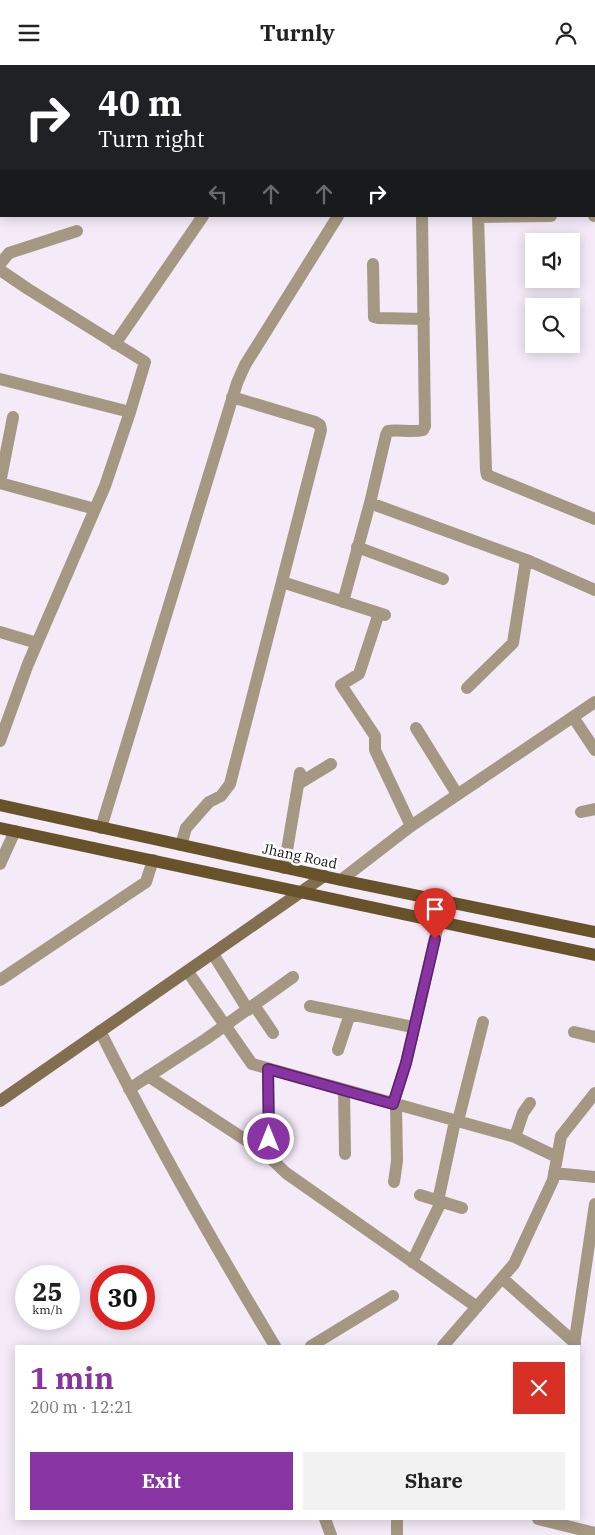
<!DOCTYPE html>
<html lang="en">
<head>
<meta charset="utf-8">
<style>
	body { margin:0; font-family:"IBM Plex Serif",serif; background:#f2f2f2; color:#222; height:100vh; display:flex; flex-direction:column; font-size:19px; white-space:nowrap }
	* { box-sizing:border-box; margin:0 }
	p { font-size:16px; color:#767676 }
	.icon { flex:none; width:28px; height:28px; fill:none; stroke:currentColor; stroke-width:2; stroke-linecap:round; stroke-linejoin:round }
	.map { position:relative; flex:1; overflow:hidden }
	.drawer { position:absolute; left:15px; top:1280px; width:565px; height:175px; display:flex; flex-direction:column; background:#fff; border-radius:0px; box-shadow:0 2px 12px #0003 }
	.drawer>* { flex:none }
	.banner { position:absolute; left:0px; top:0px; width:595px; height:152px; box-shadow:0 2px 12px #0003; background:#202124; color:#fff; overflow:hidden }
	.fabs { position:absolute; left:525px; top:168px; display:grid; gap:10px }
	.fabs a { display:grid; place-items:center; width:55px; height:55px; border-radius:0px; background:#fff; box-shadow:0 2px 12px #0003; font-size:25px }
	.speed { position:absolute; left:15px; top:1200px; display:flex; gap:10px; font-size:25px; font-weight:700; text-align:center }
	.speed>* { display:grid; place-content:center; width:65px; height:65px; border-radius:50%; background:#fff; box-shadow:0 2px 12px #0003; line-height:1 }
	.speed small { font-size:12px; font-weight:400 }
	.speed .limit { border:8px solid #d22; background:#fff; color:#111 }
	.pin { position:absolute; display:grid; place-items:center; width:42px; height:42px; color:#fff; margin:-51px -21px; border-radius:50% 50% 50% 0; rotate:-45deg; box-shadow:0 0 5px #0007 }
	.pin .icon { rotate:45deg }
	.me { position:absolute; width:55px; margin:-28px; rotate:0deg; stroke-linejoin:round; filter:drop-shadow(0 0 4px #0008) }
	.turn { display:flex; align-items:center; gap:18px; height:105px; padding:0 15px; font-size:22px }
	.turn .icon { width:65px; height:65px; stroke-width:2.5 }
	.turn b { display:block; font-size:35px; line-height:42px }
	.lanes { display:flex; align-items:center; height:48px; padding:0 15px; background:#0003; justify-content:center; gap:25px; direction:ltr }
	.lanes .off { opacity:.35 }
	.round { display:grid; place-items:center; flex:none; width:52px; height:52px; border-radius:0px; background:#f2f2f2 }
	.head { display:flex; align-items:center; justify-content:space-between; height:85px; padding:0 15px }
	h1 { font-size:30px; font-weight:700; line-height:38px; color:#8834a2 }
	.button { display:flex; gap:10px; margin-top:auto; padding:10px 15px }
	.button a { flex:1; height:58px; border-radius:0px; background:#8834a2; color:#fff; font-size:20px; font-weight:700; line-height:58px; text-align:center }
	.button a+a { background:#f2f2f2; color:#222 }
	header { display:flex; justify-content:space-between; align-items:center; height:65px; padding:0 15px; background:#fff; font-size:22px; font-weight:700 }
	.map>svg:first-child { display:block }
</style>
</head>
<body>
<header><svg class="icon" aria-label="menu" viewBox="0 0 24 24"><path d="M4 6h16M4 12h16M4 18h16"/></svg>Turnly<svg class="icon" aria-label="person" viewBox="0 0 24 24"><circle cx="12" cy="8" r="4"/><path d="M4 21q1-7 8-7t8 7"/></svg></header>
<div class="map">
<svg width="595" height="1470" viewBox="0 0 595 1470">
	<rect width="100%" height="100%" fill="#f4eaf8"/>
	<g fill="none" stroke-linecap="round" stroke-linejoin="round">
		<!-- minor -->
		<path stroke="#a59882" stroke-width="12" d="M124,0L127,1
			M474,0V1
			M538,0V1
			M594,59H595
			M0,64L1,65
			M478,151L486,405L487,410L595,454
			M594,151H595
			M478,152L551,151
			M0,199L9,188L77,166
			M373,199L374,252L378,253L424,254
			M0,205L28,224L145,297L130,347L105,421L28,599L0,676
			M115,279L203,151
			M0,314L130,347
			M0,418L95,444
			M0,418L13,352
			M370,438L529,496L595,525
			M357,482L443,514
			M282,517L385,550
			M343,537L370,438L386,370L388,366C399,364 411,368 423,365L425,361L422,151
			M379,548L359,609L341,620L375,671V685L411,761
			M0,567L37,578
			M467,623L513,578L526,495
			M573,652L595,685
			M416,663L457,729
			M298,719L331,699
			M581,747L595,744
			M101,763L237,318L245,300L338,151
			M181,780L186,763L209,737L221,731L230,719L321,365L320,360L315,357L232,332
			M0,799L15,766
			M284,803L300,708
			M213,889L248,945
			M188,907L252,999L515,1072L557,1092
			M0,915L146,817L153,795
			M254,940L273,968
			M310,941L413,962
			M100,966C154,1074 213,1178 275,1281
			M574,967L595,972
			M338,985L350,949
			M268,1004L269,1092
			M148,1011L264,1087L286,1108L477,1242
			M129,1024L206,974L293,912
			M344,1025L345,1089
			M393,1039L406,998L439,856
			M458,1056L483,957
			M515,1072L523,1048L530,1038
			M554,1108L595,1112
			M394,1117L397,1096L396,1040
			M420,1130L462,1143
			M438,1136L455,1056
			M412,1197L441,1137
			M502,1213L575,1278
			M311,1281L393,1231
			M443,1281L514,1199L553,1115L561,1071L595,1028
			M574,1281L595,1139
			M325,1454L331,1470
			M397,1454V1470
			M538,1454L595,1468"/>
		<!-- tertiary -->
		<path stroke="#a59882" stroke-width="12" d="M341,815L411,761L595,637"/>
		<!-- secondary -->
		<path stroke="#816f4f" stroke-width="12" d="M0,1036L324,811"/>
		<!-- primary -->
		<path stroke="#675229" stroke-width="12" d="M0,740L341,815L595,867
			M0,763L595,890"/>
	</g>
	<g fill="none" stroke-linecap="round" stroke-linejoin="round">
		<defs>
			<path id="route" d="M269,1074L268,1004L393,1039L406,998L435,874"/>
		</defs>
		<!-- route casing -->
		<use href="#route" stroke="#582269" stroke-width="12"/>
		<!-- route -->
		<use href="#route" stroke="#8834a2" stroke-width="9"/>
	</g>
	<g text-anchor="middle" stroke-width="5" stroke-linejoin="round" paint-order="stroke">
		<!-- street labels -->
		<g font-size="14" fill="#151216" stroke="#fff">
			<text transform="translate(300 791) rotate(12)" y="5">Jhang Road</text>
		</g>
	</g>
</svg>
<div class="fabs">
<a><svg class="icon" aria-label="sound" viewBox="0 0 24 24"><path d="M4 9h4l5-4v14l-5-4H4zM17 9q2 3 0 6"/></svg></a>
<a><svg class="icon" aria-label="search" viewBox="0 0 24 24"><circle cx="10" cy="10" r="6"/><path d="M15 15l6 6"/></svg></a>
</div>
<div class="speed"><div>25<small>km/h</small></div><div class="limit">30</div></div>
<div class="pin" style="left:435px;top:874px;background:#d93025"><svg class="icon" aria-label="arrive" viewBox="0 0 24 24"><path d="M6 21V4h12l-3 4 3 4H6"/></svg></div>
<svg class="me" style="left:269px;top:1074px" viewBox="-20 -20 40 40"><circle r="17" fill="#8834a2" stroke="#fff" stroke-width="3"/><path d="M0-11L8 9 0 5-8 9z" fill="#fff"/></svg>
<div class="banner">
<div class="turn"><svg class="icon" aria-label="right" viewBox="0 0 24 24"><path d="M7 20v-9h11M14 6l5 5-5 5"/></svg><div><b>40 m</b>Turn right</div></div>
<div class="lanes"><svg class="icon off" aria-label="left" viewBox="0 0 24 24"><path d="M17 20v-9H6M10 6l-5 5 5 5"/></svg><svg class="icon off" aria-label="ahead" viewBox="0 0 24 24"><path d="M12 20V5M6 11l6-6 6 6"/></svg><svg class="icon off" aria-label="ahead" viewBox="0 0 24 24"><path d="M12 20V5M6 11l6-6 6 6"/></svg><svg class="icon" aria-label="right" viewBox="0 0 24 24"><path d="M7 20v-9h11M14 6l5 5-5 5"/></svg></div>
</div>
<section class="drawer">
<div class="head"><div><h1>1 min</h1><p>200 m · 12:21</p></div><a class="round" style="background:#d93025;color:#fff"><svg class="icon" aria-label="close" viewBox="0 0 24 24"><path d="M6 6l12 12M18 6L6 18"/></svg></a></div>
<div class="button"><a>Exit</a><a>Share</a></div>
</section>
</div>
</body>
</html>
